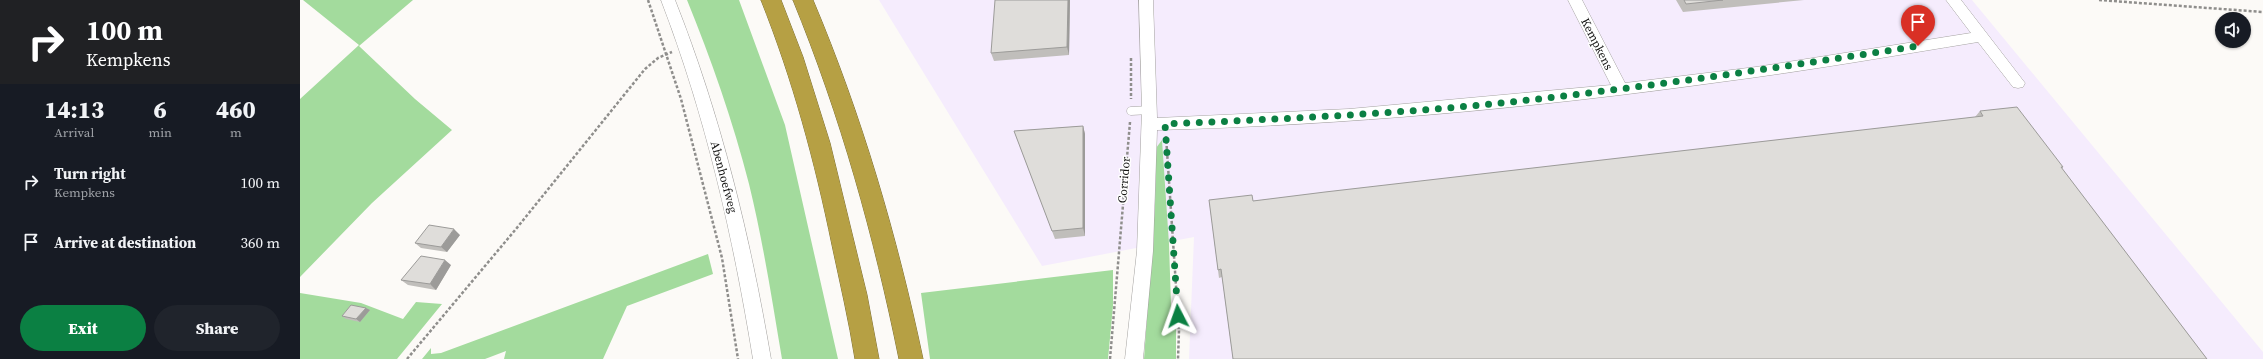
<!DOCTYPE html>
<html lang="en">
<head>
<meta charset="utf-8">
<style>
	body { margin:0; font-family:"Source Serif 4",serif; background:#20242c; color:#f1f3f6; height:100vh; display:flex; flex-direction:column; font-size:15px; white-space:nowrap }
	* { box-sizing:border-box; margin:0 }
	p { font-size:13px; color:#9ea1a6 }
	.icon { flex:none; width:22px; height:22px; fill:none; stroke:currentColor; stroke-width:2; stroke-linecap:round; stroke-linejoin:round }
	.map { position:relative; flex:1; overflow:hidden }
	.panel { display:flex; flex-direction:column; background:#171b24; width:300px }
	.panel>* { flex:none }
	.hud { background:#202124; color:#fff; overflow:hidden }
	.tools { position:absolute; left:1915px; top:12px; display:grid; gap:8px }
	.tools a { display:grid; place-items:center; width:36px; height:36px; border-radius:50%; background:#171b24; box-shadow:0 1px 3px #0004; font-size:20px }
	.pin { position:absolute; display:grid; place-items:center; width:34px; height:34px; color:#fff; margin:-41px -17px; border-radius:50% 50% 50% 0; rotate:-45deg; box-shadow:0 0 4px #0007 }
	.pin .icon { rotate:45deg }
	.me { position:absolute; width:44px; margin:-22px; rotate:356deg; stroke-linejoin:round; filter:drop-shadow(0 0 3px #0008) }
	.turn { display:flex; align-items:center; gap:14px; height:84px; padding:0 20px; font-size:18px }
	.turn .icon { width:52px; height:52px; stroke-width:2.5 }
	.turn b { display:block; font-size:28px; line-height:34px }
	.eta { display:flex; justify-content:space-evenly; align-items:center; height:68px; text-align:center }
	.eta b { font-size:24px; font-weight:800; line-height:28px }
	.cta { display:flex; gap:8px; margin-top:auto; padding:8px 20px }
	.cta a { flex:1; height:46px; border-radius:24px; background:#0b8043; color:#fff; font-size:16px; font-weight:800; line-height:46px; text-align:center }
	.cta a+a { background:#20242c; color:#f1f3f6 }
	ul { padding:0; list-style:none }
	li { display:flex; align-items:center; gap:12px; height:60px; padding:0 20px }
	li div { flex:1 }
	li b { display:block; font-size:15px }
	li em { font-style:normal }
	main { display:flex; flex:1; min-height:0 }
	.map>svg:first-child { display:block }
</style>
</head>
<body>
<main>
<section class="panel">
<div class="hud">
<div class="turn"><svg class="icon" aria-label="right" viewBox="0 0 24 24"><path d="M7 20v-9h11M14 6l5 5-5 5"/></svg><div><b>100 m</b>Kempkens</div></div>
</div>
<div class="eta">
<div><b>14:13</b><p>Arrival</p></div>
<div><b>6</b><p>min</p></div>
<div><b>460</b><p>m</p></div>
</div>
<ul>
<li><svg class="icon" aria-label="right" viewBox="0 0 24 24"><path d="M7 20v-9h11M14 6l5 5-5 5"/></svg><div><b>Turn right</b><p>Kempkens</p></div><em>100 m</em></li>
<li><svg class="icon" aria-label="arrive" viewBox="0 0 24 24"><path d="M6 21V4h12l-3 4 3 4H6"/></svg><div><b>Arrive at destination</b></div><em>360 m</em></li>
</ul>
<div class="cta"><a>Exit</a><a>Share</a></div>
</section>
<div class="map">
<svg width="1963" height="359" viewBox="0 0 1963 359">
	<rect width="100%" height="100%" fill="#fcfaf7"/>
	<!-- industrial -->
	<path fill="#f5ecfd" d="M579,0H1672L1963,352V359H889L894,237L742,266Z"/>
	<!-- green -->
	<path fill="#a3db9d" d="M3,0H113L59,46L115,99L152,130L72,203L0,277V99L59,45Z
		M387,0H439L485,125L538,359H482C472,300 463,241 449,184C433,121 411,59 387,0Z
		M862,140L869,244L871,304L872,312L876,314V359H844L855,205L856,148Z
		M408,254L413,274L327,306L303,359H204L206,351L185,359H122L131,348V354L141,353Z
		M813,270V306L808,359H630L621,293Z
		M0,293L61,303L103,319L116,302L142,304L97,359H0Z"/>
	<g fill="none" stroke-linecap="round" stroke-linejoin="round">
		<defs>
			<path id="lane" d="M831,111L850,110"/>
			<path id="street" d="M361,0H375C421,116 450,236 471,359H453C433,236 406,117 361,0Z
				M839,0H853L857,118L1049,109L1311,85L1268,0H1282L1325,83L1456,67L1671,33L1646,0H1661L1725,83L1723,87L1718,88L1713,87L1678,42C1592,56 1506,71 1420,82C1233,108 1045,125 857,130L853,251L843,359H825L837,251L842,110Z"/>
			<path id="highway" d="M461,0H481L503,57L530,143L567,295L579,359H555C549,321 540,283 532,245C515,162 493,80 461,0Z
				M493,0H513C562,116 597,236 623,359H599C574,236 541,117 493,0Z"/>
		</defs>
		<!-- lane casing -->
		<use href="#lane" stroke="#a4a2a0" stroke-width="9"/>
		<!-- street casing -->
		<use href="#street" stroke="#a4a2a0" stroke-width="1"/>
		<!-- highway casing -->
		<use href="#highway" stroke="#7e7034" stroke-width="1"/>
		<!-- path -->
		<path stroke="#8f8e8c" stroke-width="2.5" stroke-dasharray="3 2" stroke-linecap="butt" d="M348,0L381,99L422,258L438,359
			M1799,0L1963,12
			M831,58V99
			M866,136L879,331L878,359
			M107,359L216,229L345,69L358,58L372,52
			M810,359L830,122"/>
		<!-- lane -->
		<use href="#lane" stroke="#fff" stroke-width="8"/>
		<!-- street -->
		<use href="#street" fill="#fff" fill-rule="evenodd"/>
		<!-- highway -->
		<use href="#highway" fill="#b6a044" fill-rule="evenodd"/>
	</g>
	<!-- wall -->
	<path fill="#c0bebb" d="M770,0L769,55L694,61L691,53Z
		M1376,0H1504L1383,12Z
		M1680,111L1763,167L1762,169L1907,359H933L922,277L919,278L909,200L953,201L1675,117Z
		M783,126L785,134V236L755,239L717,139L714,131Z
		M160,235L147,252L121,248L115,243Z
		M151,265L136,290L108,285L101,280Z
		M66,308L70,310L60,322L46,319L42,316Z"/>
	<!-- shaded-wall -->
	<path fill="#9c9b99" d="M768,0H770L769,55L767,47Z
		M783,126L785,134V236L783,228Z
		M154,229L160,235L147,252L141,247Z
		M145,260L151,265L136,290L130,284Z
		M66,308L70,310L60,322L56,319Z"/>
	<!-- building -->
	<path fill="#dfddda" stroke="#9c9b99" d="M695,0H768L767,47L691,53Z
		M1384,0H1423L1386,4Z
		M1717,107L1763,167H1761L1907,359H933L921,269L918,270L909,200L952,195L953,201L1025,192L1683,116L1680,111Z
		M783,126V228L752,231L714,131Z
		M129,225L154,229L141,247L115,243Z
		M121,256L145,260L130,284L101,280Z
		M51,305L66,308L56,319L42,316Z"/>
	<g fill="none" stroke-linecap="round" stroke-linejoin="round">
		<!-- route -->
		<path stroke="#0b8043" stroke-width="7" stroke-dasharray="0 12.6" d="M878,316L865,124C980,119 1096,114 1211,102C1347,87 1483,67 1618,46"/>
	</g>
	<g text-anchor="middle" stroke-width="3" stroke-linejoin="round" paint-order="stroke">
		<!-- street labels -->
		<g font-size="12" fill="#171716" stroke="#fff">
			<text transform="translate(1297 44) rotate(63)" y="4">Kempkens</text>
			<text transform="translate(424 177) rotate(75)" y="4">Abenhoefweg</text>
			<text transform="translate(824 180) rotate(-85)" y="4">Corridor</text>
		</g>
	</g>
</svg>
<div class="tools">
<a><svg class="icon" aria-label="sound" viewBox="0 0 24 24"><path d="M4 9h4l5-4v14l-5-4H4zM17 9q2 3 0 6"/></svg></a>
</div>
<div class="pin" style="left:1618px;top:46px;background:#d93025"><svg class="icon" aria-label="arrive" viewBox="0 0 24 24"><path d="M6 21V4h12l-3 4 3 4H6"/></svg></div>
<svg class="me" style="left:878px;top:316px" viewBox="-20 -20 40 40"><path d="M0-17L14 15 0 8-14 15z" fill="#0b8043" stroke="#fff" stroke-width="4"/></svg>
</div>
</main>
</body>
</html>
